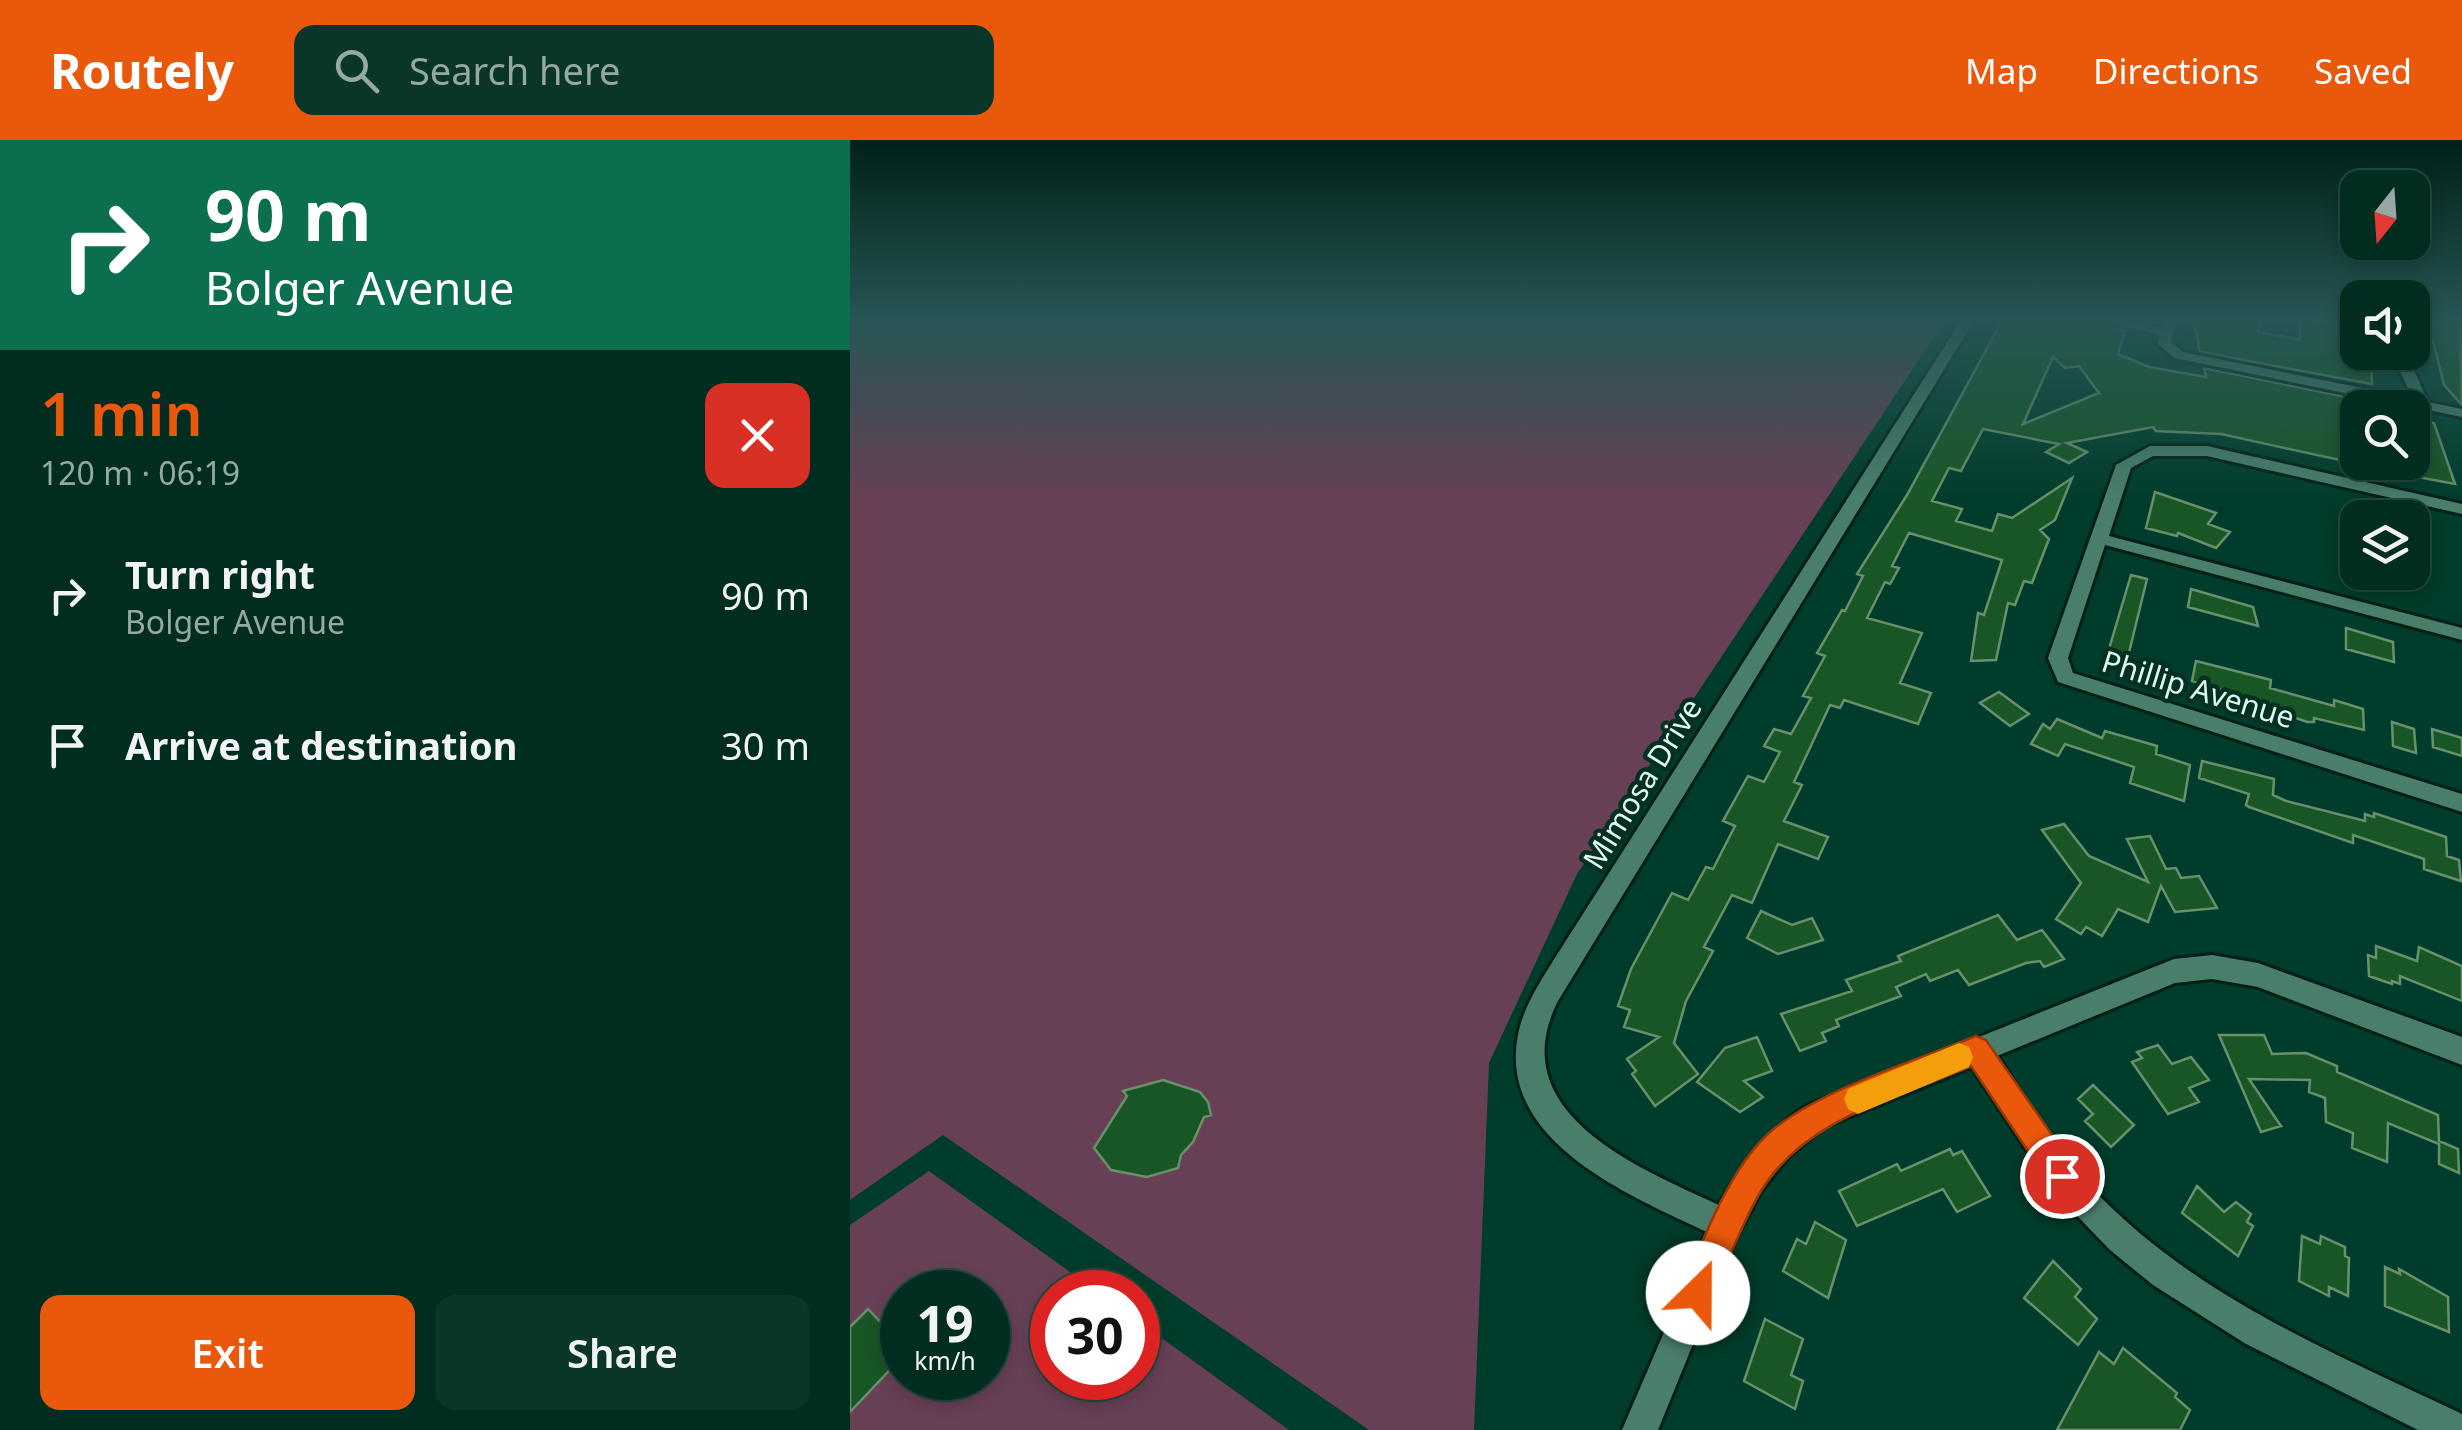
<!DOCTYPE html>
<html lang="en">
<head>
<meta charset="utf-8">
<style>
	body { margin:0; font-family:"Noto Sans",sans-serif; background:#0a3529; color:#f1f3f6; height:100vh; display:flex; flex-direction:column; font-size:38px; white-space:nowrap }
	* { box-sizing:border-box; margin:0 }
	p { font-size:32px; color:#95a8a5 }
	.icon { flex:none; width:55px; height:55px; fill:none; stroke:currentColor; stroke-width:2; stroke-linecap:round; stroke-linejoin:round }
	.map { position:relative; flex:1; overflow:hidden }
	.drawer { display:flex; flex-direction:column; background:#002d20; width:850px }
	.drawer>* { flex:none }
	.banner { background:#0b6e4f; color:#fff; overflow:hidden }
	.needle { width:65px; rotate:197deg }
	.controls { position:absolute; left:1490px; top:30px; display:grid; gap:20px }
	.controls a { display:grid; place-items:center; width:90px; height:90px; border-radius:20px; background:#002d20; box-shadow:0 5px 15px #0003,0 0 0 2px #22493e; font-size:50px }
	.speed { position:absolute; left:30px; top:1130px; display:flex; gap:20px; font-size:50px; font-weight:700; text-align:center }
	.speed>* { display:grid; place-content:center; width:130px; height:130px; border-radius:50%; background:#002d20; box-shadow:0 5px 15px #0003,0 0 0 2px #22493e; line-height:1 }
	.speed small { font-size:25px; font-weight:400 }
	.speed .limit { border:15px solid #d22; background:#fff; color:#111 }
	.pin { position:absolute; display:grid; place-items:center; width:85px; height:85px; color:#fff; margin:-42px; border:5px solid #fff; border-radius:50%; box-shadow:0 2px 10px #0007 }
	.me { position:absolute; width:110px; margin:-55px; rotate:23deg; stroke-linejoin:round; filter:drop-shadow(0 0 8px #0008) }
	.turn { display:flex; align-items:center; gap:35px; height:210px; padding:0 40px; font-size:45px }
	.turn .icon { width:130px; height:130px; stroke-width:2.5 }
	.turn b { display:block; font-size:70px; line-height:85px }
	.round { display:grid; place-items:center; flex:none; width:105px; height:105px; border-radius:20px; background:#0a3529 }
	.overview { display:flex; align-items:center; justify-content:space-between; height:170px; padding:0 40px }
	h1 { font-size:60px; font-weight:600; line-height:75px; color:#ea580c }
	.button { display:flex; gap:20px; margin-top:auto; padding:20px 40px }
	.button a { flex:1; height:115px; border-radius:20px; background:#ea580c; color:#fff; font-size:40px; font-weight:600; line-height:115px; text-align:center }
	.button a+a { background:#0a3529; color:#f1f3f6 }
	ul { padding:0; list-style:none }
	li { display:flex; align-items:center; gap:30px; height:150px; padding:0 40px }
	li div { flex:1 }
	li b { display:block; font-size:38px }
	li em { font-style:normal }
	header { display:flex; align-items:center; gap:60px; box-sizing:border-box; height:140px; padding:0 50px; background:#ea580c; color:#fff }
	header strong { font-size:48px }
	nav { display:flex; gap:55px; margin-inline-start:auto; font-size:35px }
	.search { width:700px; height:90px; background:#0a3529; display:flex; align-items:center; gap:25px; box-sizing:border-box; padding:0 35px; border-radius:20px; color:#95a8a5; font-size:38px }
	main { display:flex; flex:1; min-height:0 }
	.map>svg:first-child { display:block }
</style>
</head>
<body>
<header>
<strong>Routely</strong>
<div class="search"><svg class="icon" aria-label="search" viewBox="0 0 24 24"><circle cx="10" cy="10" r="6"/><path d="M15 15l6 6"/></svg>Search here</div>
<nav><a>Map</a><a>Directions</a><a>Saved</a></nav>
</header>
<main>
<section class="drawer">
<div class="banner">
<div class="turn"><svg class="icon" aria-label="right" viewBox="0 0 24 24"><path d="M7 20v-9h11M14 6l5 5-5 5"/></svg><div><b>90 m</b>Bolger Avenue</div></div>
</div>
<div class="overview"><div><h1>1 min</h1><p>120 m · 06:19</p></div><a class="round" style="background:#d93025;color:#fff"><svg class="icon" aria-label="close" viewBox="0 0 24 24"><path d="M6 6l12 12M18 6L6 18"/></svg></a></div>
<ul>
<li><svg class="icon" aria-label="right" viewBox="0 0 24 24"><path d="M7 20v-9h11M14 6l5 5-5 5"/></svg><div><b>Turn right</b><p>Bolger Avenue</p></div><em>90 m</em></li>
<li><svg class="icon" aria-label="arrive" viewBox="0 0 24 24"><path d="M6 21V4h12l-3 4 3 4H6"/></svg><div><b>Arrive at destination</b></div><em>30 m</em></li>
</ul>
<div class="button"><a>Exit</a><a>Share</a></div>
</section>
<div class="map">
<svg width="1612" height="1290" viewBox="0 0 1612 1290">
	<rect width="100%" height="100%" fill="#003c2b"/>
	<!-- green -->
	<path fill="#674055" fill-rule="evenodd" d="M0,179H1096L727,734L639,923L624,1290H519L93,995L0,1060Z
		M79,1031L248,1152H202V1238H288V1181L439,1290H0V1085ZM52,1152H138V1238H52Z"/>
	<!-- building -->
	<path fill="#185725" stroke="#698f6d" stroke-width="2.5" fill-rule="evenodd" d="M1153,179H1236L1275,191L1268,214L1299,227L1356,237L1354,228L1512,260L1511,268H1508V324L1371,294L1306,291L1303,287L1217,303L1237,312L1219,323L1196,312L1209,304L1133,289L1111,331L1099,328L1082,361L1112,369L1106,381L1142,391L1148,374L1162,378L1222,338L1205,380L1190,390L1199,399L1182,443L1174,441L1165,465L1158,463L1146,520L1121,521L1128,473L1134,475L1152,420L1059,393L1042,426L1049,428L1040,444L1035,442L1017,478L1072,493L1050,543L1081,553L1068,584L994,560L990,568L980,565L944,642L952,645L934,681L978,697L968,719L928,704L902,763L882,755L854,807L863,811L836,861L824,903L848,934L805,966L782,934L786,931L777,919L809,897L774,887L780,870L768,866L781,829L822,753L838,760L856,727L863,729L885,686L873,681L898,636L914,642L930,612L914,606L924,589L941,594L961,558L953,556L975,516L967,513L992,470L995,471L1013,436L1007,434L1057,355ZM1203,217L1215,228L1229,226L1249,253L1173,284Z
		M1343,179H1411L1408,192L1446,199H1450V179L1477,184L1476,179H1505L1508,212H1516L1521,218L1522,244L1350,212Z
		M1574,179H1604L1610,185L1612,265L1594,245L1583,201L1575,199Z
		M1562,279L1584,283L1605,344L1562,336Z
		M1305,352L1366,373L1358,384L1380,392L1366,408L1328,393L1327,396L1296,388Z
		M1281,435L1297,439L1275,529L1257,524L1256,519Z
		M1341,449L1403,467L1408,486L1338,467Z
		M1496,488L1543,502L1544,522L1496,509Z
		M1346,521L1421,540L1420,548L1484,566V560L1513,569L1514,590L1464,578V582H1457L1427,571L1428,567L1342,541Z
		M1149,552L1179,574L1160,586L1130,563Z
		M1207,579L1252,598L1255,591L1307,606L1306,614L1340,625L1334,661L1280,643L1284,627L1215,604L1208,616L1181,604L1193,584L1200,589Z
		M1542,582L1564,589L1566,613L1543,606Z
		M1582,589L1612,598V616L1583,607Z
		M1352,621L1424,639L1423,655L1436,661L1515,681V674L1524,677V673L1596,697L1597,716L1609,720L1611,741L1574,729V719L1503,695V703L1399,667L1396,665L1399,654L1349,638Z
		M1214,684L1239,716L1298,742L1277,699L1300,696L1316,729L1326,728L1331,738L1349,736L1367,768L1325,772L1311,746L1298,782L1268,769L1252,796L1236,787L1231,794L1206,779L1231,743L1192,690Z
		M911,771L942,785L962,778L973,800L928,814L897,798Z
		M1148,775L1167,800L1192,790L1214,819L1194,827L1190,821L1176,823L1119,845L1108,830L1080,841L1076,834L1046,847L1051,856L986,880L989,886L972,893L976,901L950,911L931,874L1002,851L996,840L1051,821L1048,816Z
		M1526,806L1567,821L1569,807L1612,826V861L1550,836V844L1542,841V844L1519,836L1518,815L1526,818Z
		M1369,895H1414L1422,914L1456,913L1487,926V932L1588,975L1589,1001L1608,1009L1609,1033L1589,1024V1004L1538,983L1537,1022L1502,1008L1503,993L1476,982L1475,958L1459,952L1460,940L1399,939L1431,986L1411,992Z
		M907,897L922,931L894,941L913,957L890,972L847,942L875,908Z
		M1308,905L1322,924L1341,917L1359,940L1339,948L1349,962L1318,974L1282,922L1292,918L1287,912Z
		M313,940L350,952L358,962L361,975L354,977L343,1002L331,1015L328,1028L297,1037L261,1030L244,1008L277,956L273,951Z
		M1243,945L1284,985L1261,1007L1235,981L1243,974L1228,959Z
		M1100,1009L1103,1015L1112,1011L1140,1056L1107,1072L1093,1049L1007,1086L989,1051L1047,1024L1051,1031Z
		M1347,1046L1374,1072L1386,1062L1401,1074L1397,1082L1403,1086L1388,1116L1332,1073Z
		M965,1082L996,1100L978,1158L933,1131L947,1099L956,1104Z
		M1452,1096L1470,1104L1471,1096L1495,1107V1116L1499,1118L1498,1156L1479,1147V1156L1449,1141Z
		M1203,1121L1231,1149L1225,1157L1247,1179L1228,1205L1174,1158Z
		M1535,1127L1550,1134L1549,1129L1598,1157L1599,1192L1535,1166Z
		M18,1169L52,1205V1217L0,1272V1187Z
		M915,1179L953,1199L941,1235L953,1241L945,1269L894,1241Z
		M1273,1208L1327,1253L1325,1257L1340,1270L1330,1290H1207L1249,1212L1264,1224Z"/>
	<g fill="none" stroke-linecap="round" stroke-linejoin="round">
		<defs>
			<path id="street" d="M1112,179H1125L708,861C651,973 789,1028 869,1065C892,1024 916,995 954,967L1324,819L1362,815L1408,823L1612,897V925L1408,847L1362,839L1325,843L1147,916C1177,961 1204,1008 1241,1047C1342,1155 1481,1212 1612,1274V1290H1568L1396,1204L1303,1145L1260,1110L1206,1054L1122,927L974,987L939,1016L911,1051L887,1096L808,1290H772L857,1092C779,1055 643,1000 669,890C675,865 690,842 703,821Z
				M1240,179H1267L1312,188L1314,179H1327L1321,202L1333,212L1562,258L1542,212H1556L1578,262L1612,269V277L1324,218L1307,203L1310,195Z
				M1357,306L1612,364V374L1357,316H1303L1281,328L1259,396L1612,488V500L1255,405L1218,518L1223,533L1612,654V672L1208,542L1198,518L1266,325L1300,306Z"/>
		</defs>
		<!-- street casing -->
		<use href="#street" stroke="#031f16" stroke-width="6"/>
		<!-- street -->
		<use href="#street" fill="#497e6a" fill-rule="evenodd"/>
	</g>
	<!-- sky -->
	<linearGradient id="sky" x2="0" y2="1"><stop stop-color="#002118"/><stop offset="0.5" stop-color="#265655"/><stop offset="1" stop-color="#265655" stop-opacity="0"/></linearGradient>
	<rect width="1612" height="360" fill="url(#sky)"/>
	<!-- route -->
	<path fill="#ea580c" stroke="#983908" stroke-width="2.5" d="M1126,896L1136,900L1223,1025L1228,1036L1223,1047L1212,1051L1202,1047L1121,926C1048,957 954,979 911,1051C890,1086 876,1128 859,1165L848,1170L836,1165L831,1153C851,1104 879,1029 919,993C967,950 1065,921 1126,896Z"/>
	<!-- slow -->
	<path fill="#f59e0b" d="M1109,903L1119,907L1123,917L1119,927L1008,974L998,969L994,959L998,949Z"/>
	<g text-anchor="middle" stroke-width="9" stroke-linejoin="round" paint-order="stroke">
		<!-- street labels -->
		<g font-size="30" fill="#dffbef" stroke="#043023">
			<text transform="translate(1348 550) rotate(17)" y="10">Phillip Avenue</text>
			<text transform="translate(793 644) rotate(-58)" y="10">Mimosa Drive</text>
		</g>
	</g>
</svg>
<div class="controls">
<a><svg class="needle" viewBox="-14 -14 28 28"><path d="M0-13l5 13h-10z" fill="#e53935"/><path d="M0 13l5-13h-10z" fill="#95a8a5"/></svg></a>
<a><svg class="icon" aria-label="sound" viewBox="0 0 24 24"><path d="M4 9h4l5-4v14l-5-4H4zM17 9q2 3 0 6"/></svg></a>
<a><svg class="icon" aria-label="search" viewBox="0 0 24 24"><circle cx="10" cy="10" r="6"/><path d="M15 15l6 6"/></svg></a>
<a><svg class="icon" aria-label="layers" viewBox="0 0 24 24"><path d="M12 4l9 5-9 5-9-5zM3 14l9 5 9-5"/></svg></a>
</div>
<div class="speed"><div>19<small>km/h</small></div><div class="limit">30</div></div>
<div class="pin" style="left:1212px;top:1036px;background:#d93025"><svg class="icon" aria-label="arrive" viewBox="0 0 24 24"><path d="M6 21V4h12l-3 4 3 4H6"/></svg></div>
<svg class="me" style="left:848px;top:1153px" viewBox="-20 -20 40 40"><circle r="19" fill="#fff"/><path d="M0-13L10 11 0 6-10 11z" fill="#ea580c"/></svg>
</div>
</main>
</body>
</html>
